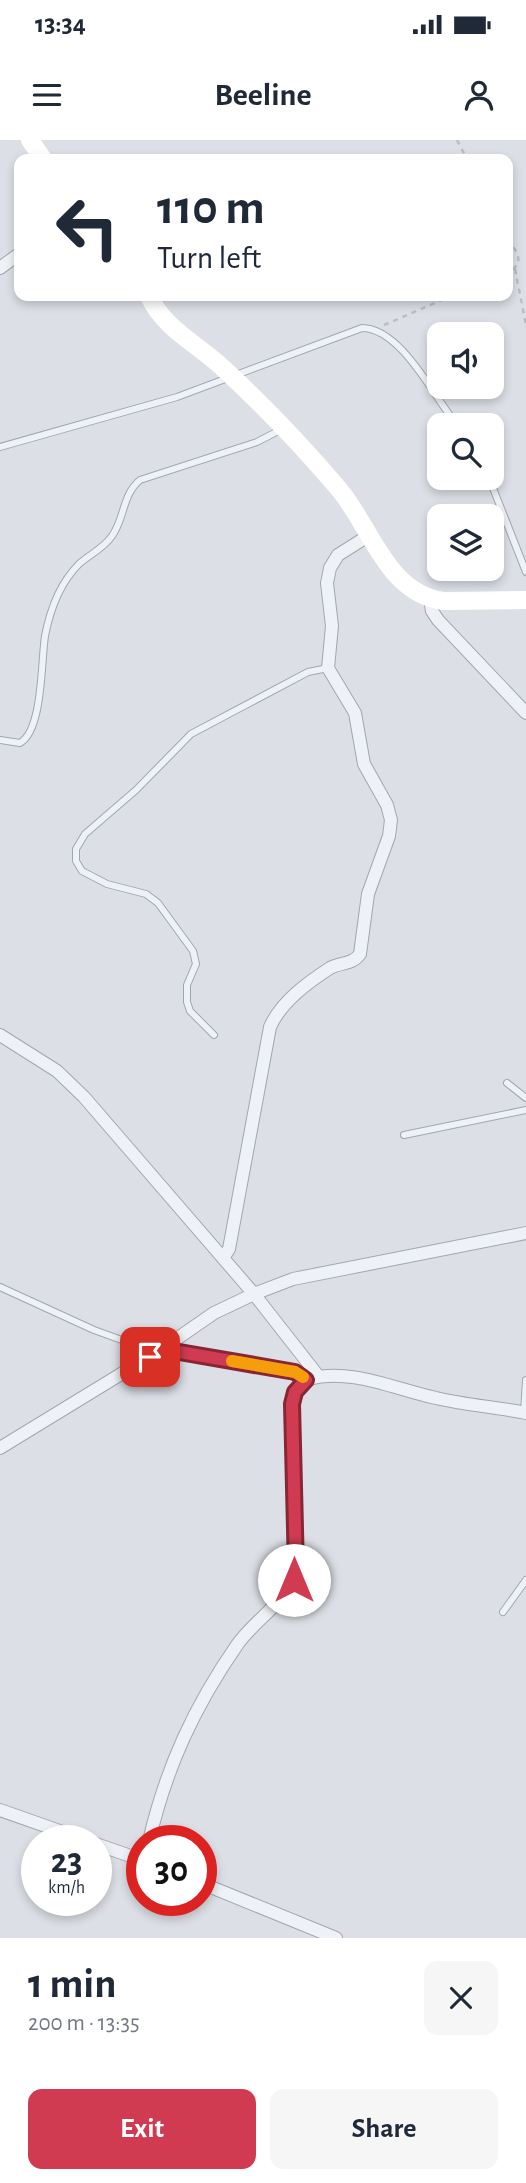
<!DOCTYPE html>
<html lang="en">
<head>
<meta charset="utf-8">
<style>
	body { margin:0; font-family:"Alegreya Sans",sans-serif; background:#f6f6f7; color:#1f2937; height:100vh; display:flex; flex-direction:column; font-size:26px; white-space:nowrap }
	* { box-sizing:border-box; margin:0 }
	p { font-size:23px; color:#747a83 }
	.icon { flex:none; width:38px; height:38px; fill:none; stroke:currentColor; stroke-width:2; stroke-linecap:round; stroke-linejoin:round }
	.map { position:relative; height:1798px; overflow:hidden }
	.sheet { display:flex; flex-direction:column; background:#fff; flex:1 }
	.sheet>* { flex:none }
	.hud { position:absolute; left:14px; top:14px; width:499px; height:147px; border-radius:14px; box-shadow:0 4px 10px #0003; background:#fff; color:#1f2937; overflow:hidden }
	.fabs { position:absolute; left:427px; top:182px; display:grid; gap:14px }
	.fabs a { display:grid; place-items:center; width:77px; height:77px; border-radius:14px; background:#fff; box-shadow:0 4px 10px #0003; font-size:35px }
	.speed { position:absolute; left:21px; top:1685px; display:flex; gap:14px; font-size:35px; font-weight:700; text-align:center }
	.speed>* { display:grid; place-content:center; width:91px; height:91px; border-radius:50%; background:#fff; box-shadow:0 4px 10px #0003; line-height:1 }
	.speed small { font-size:18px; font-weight:400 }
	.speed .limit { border:10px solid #d22; background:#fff; color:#111 }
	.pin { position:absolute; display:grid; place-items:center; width:60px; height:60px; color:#fff; margin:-30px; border-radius:14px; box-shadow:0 4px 10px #0006 }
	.me { position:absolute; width:77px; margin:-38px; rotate:0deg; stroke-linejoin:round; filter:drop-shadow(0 0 5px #0008) }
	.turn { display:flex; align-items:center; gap:24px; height:147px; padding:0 28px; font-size:32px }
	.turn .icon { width:91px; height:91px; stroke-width:2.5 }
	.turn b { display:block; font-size:49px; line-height:60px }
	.round { display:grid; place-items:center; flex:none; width:74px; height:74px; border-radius:14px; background:#f6f6f7 }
	.head { display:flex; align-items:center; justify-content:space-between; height:119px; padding:0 28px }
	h1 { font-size:42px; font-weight:700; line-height:52px }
	.button { display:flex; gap:14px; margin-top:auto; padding:14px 28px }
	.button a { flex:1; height:80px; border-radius:14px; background:#d13b51; color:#fff; font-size:28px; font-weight:700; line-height:80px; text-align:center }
	.button a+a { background:#f6f6f7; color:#1f2937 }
	.status { display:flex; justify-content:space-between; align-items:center; height:49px; padding:0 35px; background:#fff; direction:ltr }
	.status svg { height:19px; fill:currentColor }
	header { display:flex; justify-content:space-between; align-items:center; height:91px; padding:0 28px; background:#fff; font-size:32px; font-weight:700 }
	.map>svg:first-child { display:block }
</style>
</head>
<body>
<div class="status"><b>13:34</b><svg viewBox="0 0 49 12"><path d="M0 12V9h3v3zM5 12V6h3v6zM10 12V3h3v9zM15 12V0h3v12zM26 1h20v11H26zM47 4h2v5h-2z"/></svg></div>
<header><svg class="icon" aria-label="menu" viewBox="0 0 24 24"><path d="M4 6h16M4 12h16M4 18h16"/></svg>Beeline<svg class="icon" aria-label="person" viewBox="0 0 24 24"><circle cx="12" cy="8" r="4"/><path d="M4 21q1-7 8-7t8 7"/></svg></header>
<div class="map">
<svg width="526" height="1798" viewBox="0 0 526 1798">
	<rect width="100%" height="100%" fill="#dce0e6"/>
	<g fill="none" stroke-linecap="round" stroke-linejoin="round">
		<defs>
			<path id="lane" d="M0,307L177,257L362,188C401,188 434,257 457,285
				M489,338L526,432
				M0,600L20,603C43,590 41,521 45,496C50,470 60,443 79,424C90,414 103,409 112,396C125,378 122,355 140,340L257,302L282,289
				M214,895L190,871L187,862V845L196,824L193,811L158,763L146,754L107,744L82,731L76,721V709L85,694L136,650L191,594L308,532L328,528
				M507,943L526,958
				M404,995L526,970
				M0,1147L94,1190L141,1207L150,1217
				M524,1273L526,1240
				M503,1472L526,1440"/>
			<path id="street" d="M0,128L19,114
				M430,459L432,471L438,480L526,573
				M0,895L57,931L84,957L254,1154L319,1237
				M223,1118L229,1109L270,887C281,862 307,843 330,828C341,822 352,825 360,814L368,754L389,696L391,680L387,665L364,624L355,573L328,528L332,486L327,443L330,428L338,415L368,396
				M162,1209L295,1232L306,1240
				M0,1308L162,1209L214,1173L254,1154L293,1139L526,1093
				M0,1670L88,1701
				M149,1701C166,1628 194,1567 237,1505C255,1479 288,1462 296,1430L292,1264C295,1254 299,1242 309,1239C349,1227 397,1250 436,1258C465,1265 496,1267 526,1273
				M96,1704L142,1720
				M201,1743L336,1798"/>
		</defs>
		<!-- lane casing -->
		<use href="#lane" stroke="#a1a7b0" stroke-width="8"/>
		<!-- street casing -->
		<use href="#street" stroke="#a1a7b0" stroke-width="14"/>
		<!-- path -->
		<path stroke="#babec5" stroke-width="2.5" stroke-dasharray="5 5" stroke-linecap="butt" d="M457,0L467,19
			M508,99C517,112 526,123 508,132
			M515,129L526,185
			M384,185L451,156"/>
		<!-- lane -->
		<use href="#lane" stroke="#eef1f5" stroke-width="6"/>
		<!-- street -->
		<use href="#street" stroke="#eef1f5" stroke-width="12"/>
		<!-- secondary -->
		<path stroke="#fff" stroke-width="18" d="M30,0L43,19
			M149,156C164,189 199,205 224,229C264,266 303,307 338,348C371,386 386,453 443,461L526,460"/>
	</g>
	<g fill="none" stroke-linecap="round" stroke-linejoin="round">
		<defs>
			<path id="route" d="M150,1217L162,1209L295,1232L306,1240L295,1252L292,1264L296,1430L294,1440"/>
		</defs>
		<!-- route casing -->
		<use href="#route" stroke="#882635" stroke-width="18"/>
		<!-- route -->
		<use href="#route" stroke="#d13b51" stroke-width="12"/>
		<!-- slow -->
		<path stroke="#f59e0b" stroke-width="12" d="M232,1221L295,1232L303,1237"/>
	</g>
</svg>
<div class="fabs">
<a><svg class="icon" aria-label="sound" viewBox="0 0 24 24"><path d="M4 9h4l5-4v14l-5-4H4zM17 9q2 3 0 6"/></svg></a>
<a><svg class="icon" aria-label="search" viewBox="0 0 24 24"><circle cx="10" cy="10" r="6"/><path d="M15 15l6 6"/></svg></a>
<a><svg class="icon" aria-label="layers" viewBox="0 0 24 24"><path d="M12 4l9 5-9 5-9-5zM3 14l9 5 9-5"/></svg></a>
</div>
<div class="speed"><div>23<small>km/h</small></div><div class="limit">30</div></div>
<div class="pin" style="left:150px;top:1217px;background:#d93025"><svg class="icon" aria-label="arrive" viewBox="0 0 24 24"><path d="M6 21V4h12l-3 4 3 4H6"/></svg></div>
<svg class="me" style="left:294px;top:1440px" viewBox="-20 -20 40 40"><circle r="19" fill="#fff"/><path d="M0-13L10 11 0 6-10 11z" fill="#d13b51"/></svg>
<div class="hud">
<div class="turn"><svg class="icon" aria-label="left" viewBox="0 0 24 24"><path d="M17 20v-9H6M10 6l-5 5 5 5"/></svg><div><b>110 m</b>Turn left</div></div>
</div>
</div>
<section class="sheet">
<div class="head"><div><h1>1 min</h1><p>200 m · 13:35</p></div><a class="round"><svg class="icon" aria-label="close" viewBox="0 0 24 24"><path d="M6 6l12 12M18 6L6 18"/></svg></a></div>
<div class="button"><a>Exit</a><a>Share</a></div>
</section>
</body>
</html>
